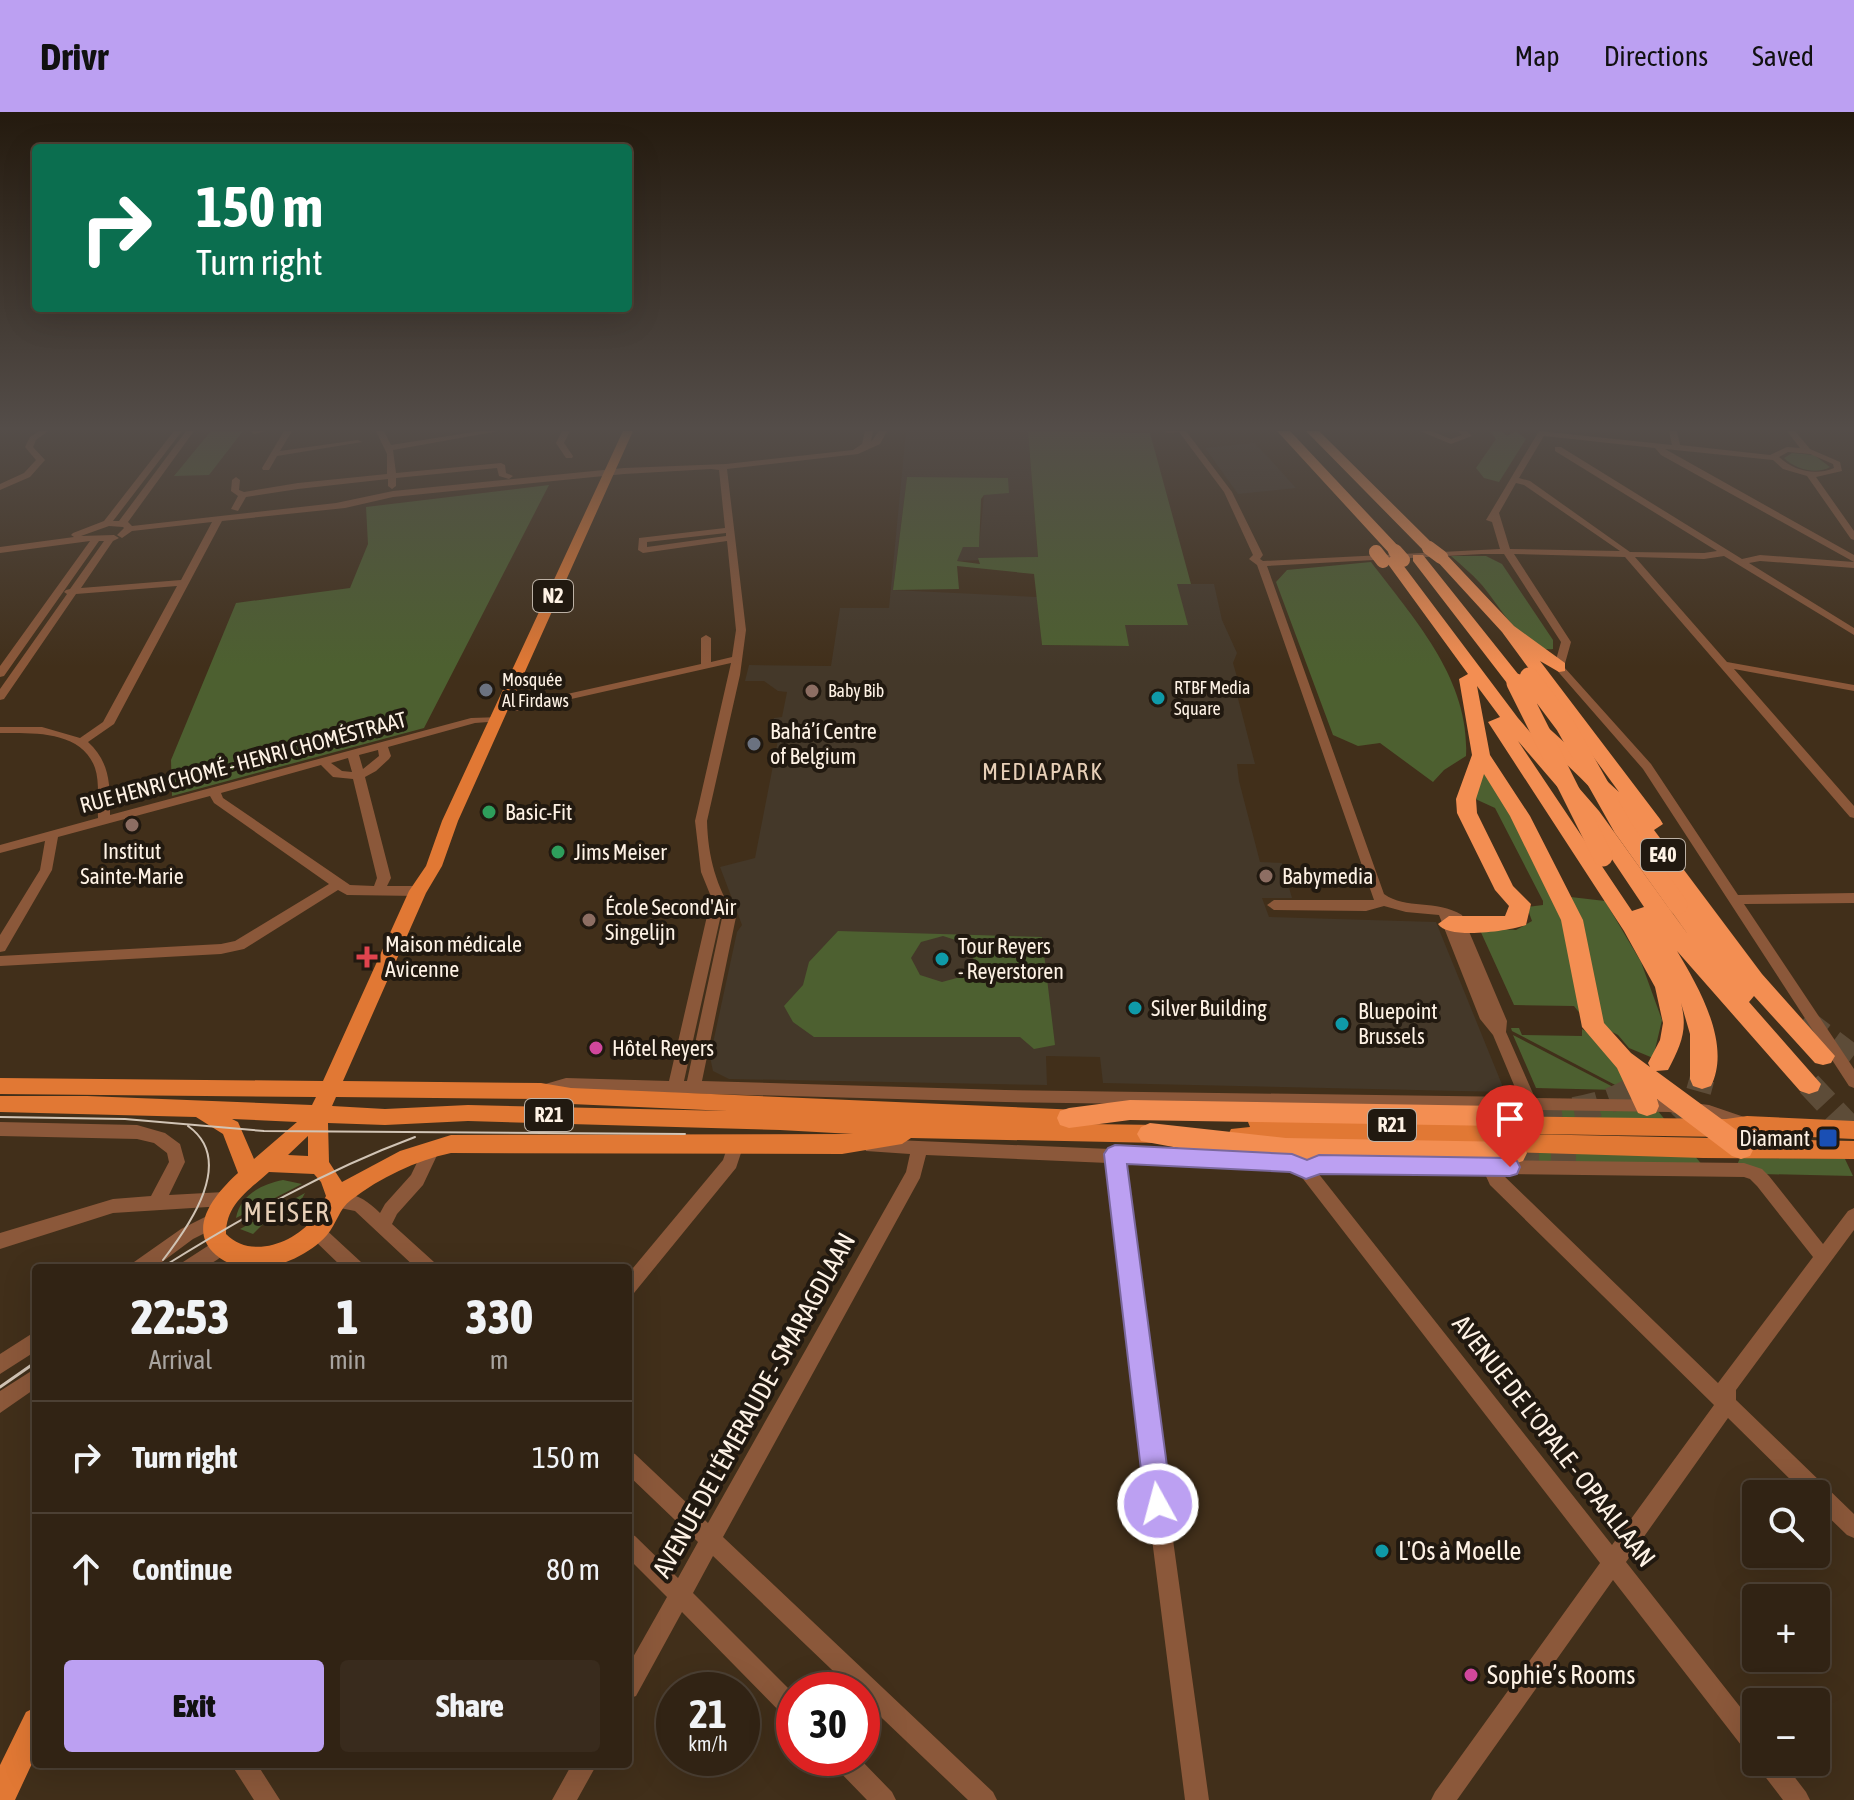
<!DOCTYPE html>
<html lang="en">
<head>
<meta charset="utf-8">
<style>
	body { margin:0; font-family:"Asap Condensed",sans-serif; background:#392b1d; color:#f1f3f6; height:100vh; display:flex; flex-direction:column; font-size:30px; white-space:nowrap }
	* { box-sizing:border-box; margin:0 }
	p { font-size:26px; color:#a8a4a0 }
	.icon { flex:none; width:44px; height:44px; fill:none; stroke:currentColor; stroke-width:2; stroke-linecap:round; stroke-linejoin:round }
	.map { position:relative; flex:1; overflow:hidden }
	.side { position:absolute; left:32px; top:1152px; width:600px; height:504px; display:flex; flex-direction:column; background:#312314; border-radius:8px; box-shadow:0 8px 32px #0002,0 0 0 2px #4c4034 }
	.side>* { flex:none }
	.guide { position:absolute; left:32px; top:32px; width:600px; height:168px; border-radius:8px; box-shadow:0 8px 32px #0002,0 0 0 2px #4c4034; background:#0b6e4f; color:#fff; overflow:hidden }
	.buttons { position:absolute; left:1742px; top:1368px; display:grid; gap:16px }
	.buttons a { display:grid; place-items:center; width:88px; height:88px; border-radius:8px; background:#312314; box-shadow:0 8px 32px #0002,0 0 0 2px #4c4034; font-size:40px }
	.speed { position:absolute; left:656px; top:1560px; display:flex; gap:16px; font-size:40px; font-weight:700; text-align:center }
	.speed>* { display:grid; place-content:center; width:104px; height:104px; border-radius:50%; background:#312314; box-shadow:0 8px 32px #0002,0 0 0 2px #4c4034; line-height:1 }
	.speed small { font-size:20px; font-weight:400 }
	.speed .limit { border:12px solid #d22; background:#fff; color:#111 }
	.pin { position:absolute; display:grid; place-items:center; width:68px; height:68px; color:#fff; margin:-82px -34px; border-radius:50% 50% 50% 0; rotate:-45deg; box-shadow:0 0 8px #0007 }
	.pin .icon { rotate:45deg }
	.me { position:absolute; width:88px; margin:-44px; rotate:353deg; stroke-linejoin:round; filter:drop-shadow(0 0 6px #0008) }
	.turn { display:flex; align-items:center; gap:28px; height:168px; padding:0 32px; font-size:36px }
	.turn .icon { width:104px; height:104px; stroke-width:2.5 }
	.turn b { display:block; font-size:56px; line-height:68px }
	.eta { display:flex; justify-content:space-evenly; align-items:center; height:136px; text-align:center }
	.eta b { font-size:48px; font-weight:800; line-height:56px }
	.button { display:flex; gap:16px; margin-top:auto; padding:16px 32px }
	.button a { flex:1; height:92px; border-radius:8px; background:#bca0f2; color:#111; font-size:32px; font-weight:800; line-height:92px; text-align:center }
	.button a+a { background:#392b1d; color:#f1f3f6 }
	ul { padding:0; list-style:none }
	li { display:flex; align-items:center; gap:24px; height:112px; padding:0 32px; border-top:2px solid #4c4034 }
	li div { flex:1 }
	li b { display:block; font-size:30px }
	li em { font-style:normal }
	header { display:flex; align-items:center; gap:48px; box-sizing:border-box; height:112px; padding:0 40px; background:#bca0f2; color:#111 }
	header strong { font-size:38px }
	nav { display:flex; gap:44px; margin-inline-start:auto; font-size:28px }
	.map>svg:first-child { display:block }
</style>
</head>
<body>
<header>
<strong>Drivr</strong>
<nav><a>Map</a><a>Directions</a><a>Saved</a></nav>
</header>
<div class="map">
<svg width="1854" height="1688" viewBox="0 0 1854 1688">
	<rect width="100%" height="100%" fill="#412f1a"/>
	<!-- commercial -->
	<path fill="#443829" d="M906,319H1028L1038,446L956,449L963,435L979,434L984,383L907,365L893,478L1037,485L1042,533L1128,534L1124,513L1177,472H1214L1222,508L1237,541L1233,551L1237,565L1234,571L1255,652H1237L1239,669L1260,750L1282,751L1292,786H1262L1269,805L1436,810L1505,980L1103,971L1100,945L1046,944L1047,973L729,967L713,959L710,945L737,820L742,813L720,755L755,746L778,628L770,627L774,606L782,605L787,580L778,579L764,569H745L749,553L831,554L840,496H889Z
		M1254,331L1267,344L1296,376L1238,382L1205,336Z"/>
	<!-- green -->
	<path fill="#4d6030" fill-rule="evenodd" d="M211,319H243L209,363L174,364Z
		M1028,319L1150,321L1191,472H1177L1188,513H1125L1129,534L1042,533L1034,462L957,454L959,477L893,478L907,365L1008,366L1009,381L984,383L981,387L979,435H963L957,449L980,452L978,446L1038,445Z
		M1490,319H1501L1507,324L1516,319L1526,327L1499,370L1484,366L1476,356L1496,327Z
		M1792,341L1814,343L1830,355C1816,363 1795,357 1784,346Z
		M549,373L424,616L172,684L171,648L236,491L350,476L368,432L366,395Z
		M1451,444H1486L1502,452L1553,528V537C1525,542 1496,488 1480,471C1471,461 1461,453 1451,444Z
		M1371,450C1414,507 1470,567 1466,644L1444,658L1433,670L1380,631L1358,634L1333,623L1276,470L1287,458Z
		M1481,653L1562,784L1605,789L1641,850L1662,908L1653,946L1629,936L1618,923L1582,904L1574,894L1514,893L1479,816L1516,818L1532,809L1527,795L1543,793V789L1495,696L1471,685Z
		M838,819L1042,825L1055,933L1034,937L1020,925H814L793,910L784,894L803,873L809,850ZM943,824L965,831L974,848L964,864L942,870L920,863L911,846L921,830Z
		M1511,916H1519L1522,923L1582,924V917L1594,924L1636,977L1621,976L1512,919Z
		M1513,923L1617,977V978L1536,976Z
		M1496,995L1658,999L1666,1009H1502Z
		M1512,1036L1694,1043L1704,1055L1539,1052L1537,1047H1516Z
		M1740,1046L1845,1047L1853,1064L1761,1062L1737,1053Z
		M283,1068L302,1072L236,1106C240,1083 262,1072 283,1068Z
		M305,1081L293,1103L269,1106L253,1122L240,1117Z"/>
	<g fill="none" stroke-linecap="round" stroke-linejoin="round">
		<!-- highway-tunnel -->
		<path stroke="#5d4c38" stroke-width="25" stroke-dasharray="25 12" stroke-linecap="butt" d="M1803,908L1854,946
			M1809,972L1854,1020
			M1500,1004C1554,1000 1607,1001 1651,965
			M1680,1010L1694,996L1702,967
			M1514,1041L1577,1042"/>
		<!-- minor -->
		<path fill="#8b583a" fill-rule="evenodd" d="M39,319H48L36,328L33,335L45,348L30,365L0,378V372L24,361L36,348L25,335L30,325Z
			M174,319H182L113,409H119L186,319H194L128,410L132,414L336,391L393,379L624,356L726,352L853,338L862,332L865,319H873L871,330L879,319H887L880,332L858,342L727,357L746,518L740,563L707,709C708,745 716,775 736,805L702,969L1005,978L1519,985L1493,923L1480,907L1439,803L1406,800L1384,794L1366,799L1274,798L1267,793L1274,788H1374L1267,481L1257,453L1249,447L1253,443L1224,380L1179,320L1168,321L1164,319H1186L1232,380L1263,443L1260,447L1263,449L1500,437L1492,410L1486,408L1539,319L1672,333L1669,319H1677L1680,333L1770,343L1787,335L1800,336L1787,319H1795L1810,337L1840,350L1842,359L1816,365L1854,419V428L1851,427L1807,364L1783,357L1773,348L1665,337L1854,443V450L1661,343L1655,336L1544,324L1519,366L1530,369L1630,440L1704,441L1717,439L1555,339V335H1561L1742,447L1760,443L1854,450V456L1760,449L1749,451L1854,516V523L1724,444L1704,447L1635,445L1727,550L1854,573V579L1734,557L1854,694V706L1850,705L1625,445L1514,442L1571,530L1564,555L1651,652L1738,783L1854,781V791L1744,792L1854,957V976L1849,974L1643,657L1554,555L1561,530L1504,442H1482L1267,454L1384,782C1406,798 1436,787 1462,803L1507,909L1506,920L1535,986L1669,988L1709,993L1750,1007L1752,1012L1750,1017L1744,1019L1709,1007L1669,1000L1005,990L566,978L541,985L535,983L533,979L535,975L566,966L669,969L707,804L716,797L701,760L695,709L731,551L518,599H502L496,596L502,593H518L701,552V526L706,523L711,526V550L732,545L736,518L727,429L643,441L638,438L639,426L725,416L719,358L711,357L624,362L393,385L345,396L222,409L114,612L88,630C111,651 110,675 110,703L471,606L501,605V609L475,611L388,635L391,644L389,647L376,659L365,665L391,766L387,774H418L425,779L418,784L347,783L338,778L244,837L221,842L0,854V844L221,832L235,829L329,772L214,691L210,684L58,725L52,758L5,839L0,840V823L40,758L45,729L0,741V733L98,706C97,690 100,671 95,656C82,618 32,621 0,621V615H42L80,626L103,610L177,474L76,482L4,587L0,588V577L67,482L64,480L66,478L70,477L104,429H99L4,564L0,565V554L90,429L0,441V435L74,425L71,423L73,421L104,409ZM1788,340L1810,342L1833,352L1834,356C1815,364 1794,359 1779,345ZM1516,371L1524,373L1620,439L1510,437L1499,401ZM212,410L181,468L81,476L113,429L119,426L114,423L81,424L109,414L123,415L124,416L117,423L122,426L132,419ZM726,421V424L647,435V430ZM378,638L379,644L363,657L359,643ZM348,646L352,660L342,659L331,651ZM321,653L333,665L353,667L377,766L374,774L350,773L223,686L221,681ZM722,806L687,969H684L720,807Z
			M251,319H267L254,322Z
			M284,319H292L280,339L358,328L362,330L277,344L269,358H263L262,356Z
			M376,319H384L391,333L480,319H499L393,338L396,361L501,351L505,353L506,361L513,364L509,367L499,364L497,356L396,366V374L392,377L388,374V367L298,377L246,385L238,399L231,397L238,384L231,379L232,368L236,365L240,368L239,378L244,380L298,371L387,362V342Z
			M562,319H570L564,331L573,344L572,346H566L556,331Z
			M1420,319H1431L1451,327L1462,323L1458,319H1467L1472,324L1451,332Z
			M0,1010L137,1013L165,1021L180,1032L185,1050L169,1083L224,1080L230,1082L232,1087L230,1092L224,1094L113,1101L0,1137V1121L113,1087L151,1084L169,1050L167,1041L154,1031L137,1027L0,1024Z
			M872,1027L1110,1037L1115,1035L1121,1037L1292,1044L1307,1050L1319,1046L1744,1051L1762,1057L1769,1064L1823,1132L1848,1099L1854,1096V1118L1736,1278V1288L1854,1402V1426L1847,1423L1816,1393V1382H1805L1728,1306L1626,1450L1756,1615V1646L1748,1642L1613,1468L1457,1688H1431L1435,1680L1600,1451L1300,1063L1290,1058L1124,1051L1139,1182L1209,1688H1185L1121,1182L1108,1051L926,1043L920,1066L723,1425L993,1680L997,1688H968L862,1587V1578H853L713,1444L693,1481L794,1582V1609L786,1606L682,1500L636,1584L628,1587V1554L667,1485L628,1446V1421L635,1424L678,1466L698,1430L628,1363V1339L635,1342L708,1411L906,1060L910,1042L866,1039L864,1034L866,1029ZM1318,1061L1485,1062L1490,1073L1714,1293L1612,1433ZM1502,1062L1744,1065L1750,1067L1757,1074L1813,1145L1718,1271Z
			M735,1028L741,1030L743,1035L736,1056L634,1181L628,1183V1162L723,1048L729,1030Z
			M432,1030L438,1032L440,1037L423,1073L397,1102L392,1112L434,1150L437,1156H416L355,1099L330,1094L328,1089L330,1084C351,1077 366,1087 380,1101L385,1092L411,1063L426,1032Z
			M215,1100L221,1103L224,1108L221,1113L193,1127L154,1156H131L134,1150L181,1117Z
			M316,1111L322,1114L361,1150L364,1156H343L310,1124L307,1119L310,1114Z
			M220,1126L226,1128L229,1134C218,1154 200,1156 180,1156L183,1150Z
			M36,1219V1239L0,1262V1242Z
			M36,1256V1276L0,1301V1279Z
			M830,1646H859L892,1680L896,1688H867L834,1654Z
			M1756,1650H1783L1806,1680L1810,1688H1783L1760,1658Z
			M231,1652H257L280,1688H254Z
			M572,1652H597L577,1688H552Z"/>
		<!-- major -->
		<path fill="#e17834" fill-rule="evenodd" d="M623,319H633L458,709L442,754L426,781L343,969L541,971L571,976L1080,998L1087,1000L1090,1006L1086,1012L1160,1013L1167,1016L1170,1022L1167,1028L1160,1031L911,1026L902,1032L842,1042L451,1041C415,1049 381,1065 351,1088C339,1097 337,1111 327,1123C302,1151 248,1170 216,1143C185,1116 217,1080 238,1061L223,1022L196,1005L0,1000V984H87L312,993L316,985L0,982V966L323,969L409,779L426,754L442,709ZM336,985L541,987L571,992L728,999L468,993L385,997L332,994ZM232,1007L297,1010L254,1047L238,1010ZM468,1009L780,1018L853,1022L451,1023L400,1039L342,1070L329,1050L328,1011L385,1013ZM308,1024V1044L288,1043ZM269,1060L314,1062L321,1070L326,1084C322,1092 318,1100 313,1107C293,1132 250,1147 226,1122C226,1092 248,1079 269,1060Z
			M1258,1001L1726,1007L1747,1004L1854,1009V1027L1747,1022L1726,1025L1474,1021L1854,1029V1047L1703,1046L1238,1032L1231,1029L1228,1023L1231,1017L1250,1015L1248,1010L1251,1004Z
			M36,1595V1643L15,1688H0V1653L26,1600Z"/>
		<!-- highway -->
		<path fill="#f38e52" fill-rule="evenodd" d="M1277,319H1290L1400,436V442H1390Z
			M1306,319H1319L1434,433V439H1424Z
			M1436,442H1446L1514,514L1565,551V559L1559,560L1540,549L1660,707L1663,712L1654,718L1762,862L1835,944L1831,951L1823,953L1815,951L1754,884L1749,890L1821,972L1818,979L1809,982L1800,979L1677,839C1698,874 1732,932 1711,974L1702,977L1693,974L1690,967V922L1681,891C1688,918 1681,933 1668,958L1656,959L1750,1028L1754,1036L1750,1044L1741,1047L1732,1044L1657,987L1659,994L1656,1001L1647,1004L1638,1001L1617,956L1582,915L1561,808L1510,704L1484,662L1476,687L1477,701L1513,774L1531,792L1526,813C1509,819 1448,828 1438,812L1449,804H1505L1509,794L1495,778L1457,701L1456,687L1472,643L1459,567L1468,562L1385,448L1392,444L1397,445L1518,606L1599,699L1689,824L1667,793L1671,788L1684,787C1636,720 1590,673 1530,618V610H1542L1619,680L1502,520L1436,448ZM1477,574L1500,605L1488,610L1624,819L1655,875L1663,911L1660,928L1648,951L1650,955L1631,941L1604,911L1583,808L1530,704L1490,643ZM1518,629L1585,707L1644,795L1632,799Z
			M1413,443H1423L1522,567V575H1510L1413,449Z
			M1130,988L1500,994L1509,997L1512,1004L1509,1011L1500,1014L1130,1008L1069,1016L1060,1013L1057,1006L1060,999L1069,996Z
			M1150,1011L1286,1026L1514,1030L1523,1033L1527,1041L1523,1049L1514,1052L1286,1047L1195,1039L1141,1029L1137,1022L1141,1015Z"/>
		<!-- tram-far1 -->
		<path stroke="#d1c4b5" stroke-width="2" d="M0,1005L125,1007L264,1019L685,1022
			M163,1148C190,1113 236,1048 188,1014
			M161,1156C243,1105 324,1059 415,1025"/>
		<!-- tram -->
		<path stroke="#d1c4b5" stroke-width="3" d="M0,1275L36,1250"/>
		<!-- highway-bridge-far1 -->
		<path stroke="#f38e52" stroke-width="14" d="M1429,436L1441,445
			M1395,439L1403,448
			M1376,440L1383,449"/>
		<!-- highway-bridge -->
		<path stroke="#f38e52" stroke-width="19" d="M1529,565L1565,613L1623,716L1678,793
			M1516,571L1603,745"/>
	</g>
	<!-- sky -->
	<linearGradient id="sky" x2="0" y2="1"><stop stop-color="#241a0e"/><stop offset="0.57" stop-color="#544d49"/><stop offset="1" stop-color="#544d49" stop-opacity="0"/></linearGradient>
	<rect width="1854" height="555" fill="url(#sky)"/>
	<!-- route -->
	<path fill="#bca0f2" stroke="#7a689d" stroke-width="2" d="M1115,1033L1292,1042L1307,1048L1319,1043L1510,1046L1517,1049L1520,1055L1517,1062L1510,1064L1320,1062L1306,1067L1290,1060L1127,1052L1172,1392L1168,1402L1158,1405L1149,1402L1145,1392L1104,1042L1108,1036Z"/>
	<!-- markers -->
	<g fill="#6b7280" stroke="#211910" stroke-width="3">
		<circle cx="486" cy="578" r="8"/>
		<circle cx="754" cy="632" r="8"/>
	</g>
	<g fill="#8d6e63" stroke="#211910" stroke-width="3">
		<circle cx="812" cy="579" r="8"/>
		<circle cx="132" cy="713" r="8"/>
		<circle cx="1266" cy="764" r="8"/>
		<circle cx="589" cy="808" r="8"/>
	</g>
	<g fill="#0f9aa8" stroke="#211910" stroke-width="3">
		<circle cx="1158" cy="586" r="8"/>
		<circle cx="942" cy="847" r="8"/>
		<circle cx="1135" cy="896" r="8"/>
		<circle cx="1342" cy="912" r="8"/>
		<circle cx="1382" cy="1439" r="8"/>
	</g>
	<g fill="#2e9e5b" stroke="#211910" stroke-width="3">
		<circle cx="489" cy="700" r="8"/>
		<circle cx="558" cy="740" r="8"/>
	</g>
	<path fill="#e0444e" stroke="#211910" stroke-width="3" d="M363 833h8v8h8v8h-8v8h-8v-8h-8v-8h8z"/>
	<g fill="#d1479c" stroke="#211910" stroke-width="3">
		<circle cx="596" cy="936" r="8"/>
		<circle cx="1471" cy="1563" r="8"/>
	</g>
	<rect fill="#1a4fb4" stroke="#211910" stroke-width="3" x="1818" y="1016" width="20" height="20" rx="4"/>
	<g text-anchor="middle" stroke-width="8" stroke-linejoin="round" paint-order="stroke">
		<!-- far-poi labels -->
		<g font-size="18" fill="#fef2e5" stroke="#211910" text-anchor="start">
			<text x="502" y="574">Mosquée<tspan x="502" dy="21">Al Firdaws</tspan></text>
			<text x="1174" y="582">RTBF Media<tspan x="1174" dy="21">Square</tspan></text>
			<text x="828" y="585">Baby Bib</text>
		</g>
		<!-- shield labels -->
		<g fill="#211910" stroke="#bcb1a5" stroke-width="2">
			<rect x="533" y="468" width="40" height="32" rx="6"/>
			<rect x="1641" y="727" width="44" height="32" rx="6"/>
			<rect x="525" y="987" width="48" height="32" rx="6"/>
			<rect x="1368" y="997" width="48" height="32" rx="6"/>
		</g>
		<g font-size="20" font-weight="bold" fill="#fef2e5">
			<text x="553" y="491">N2</text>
			<text x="1663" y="750">E40</text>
			<text x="549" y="1010">R21</text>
			<text x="1392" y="1020">R21</text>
		</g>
		<!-- poi labels -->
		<g font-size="22" fill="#fef2e5" stroke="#211910" text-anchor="start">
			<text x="770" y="627">Bahá’í Centre<tspan x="770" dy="25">of Belgium</tspan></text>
			<text x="505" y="708">Basic-Fit</text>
			<text x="132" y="747" text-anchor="middle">Institut<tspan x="132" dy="25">Sainte-Marie</tspan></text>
			<text x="574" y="748">Jims Meiser</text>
			<text x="1282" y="772">Babymedia</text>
			<text x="605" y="803">École Second'Air<tspan x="605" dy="25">Singelijn</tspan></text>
			<text x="385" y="840">Maison médicale<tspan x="385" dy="25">Avicenne</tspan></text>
			<text x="958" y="842">Tour Reyers<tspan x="958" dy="25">- Reyerstoren</tspan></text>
			<text x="1151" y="904">Silver Building</text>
			<text x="1358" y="907">Bluepoint<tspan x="1358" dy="25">Brussels</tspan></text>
			<text x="612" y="944">Hôtel Reyers</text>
			<text x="1810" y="1034" text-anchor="end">Diamant</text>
		</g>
		<!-- street labels -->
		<g font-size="22" fill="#fef2e5" stroke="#211910">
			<text transform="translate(243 650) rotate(-15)" y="8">RUE HENRI CHOMÉ - HENRI CHOMÉSTRAAT</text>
		</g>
		<!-- neighbourhood labels -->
		<g font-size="24" letter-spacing="2" fill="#e7cfb7" stroke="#211910">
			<text x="1043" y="668">MEDIAPARK</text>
		</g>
		<!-- near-street labels -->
		<g font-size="26" fill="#fef2e5" stroke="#211910">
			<text transform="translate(754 1293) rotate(-61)" y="9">AVENUE DE L'ÉMERAUDE - SMARAGDLAAN</text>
			<text transform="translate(1554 1329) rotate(52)" y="9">AVENUE DE L'OPALE - OPAALLAAN</text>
		</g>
		<!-- near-poi labels -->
		<g font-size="26" fill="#fef2e5" stroke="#211910" text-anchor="start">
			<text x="1398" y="1448">L'Os à Moelle</text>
			<text x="1487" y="1572">Sophie’s Rooms</text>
		</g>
		<!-- near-neighbourhood labels -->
		<g font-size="28" letter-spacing="2" fill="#e7cfb7" stroke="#211910">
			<text x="287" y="1110">MEISER</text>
		</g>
	</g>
</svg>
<div class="buttons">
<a><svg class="icon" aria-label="search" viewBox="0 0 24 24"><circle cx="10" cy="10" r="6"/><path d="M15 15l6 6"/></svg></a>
<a>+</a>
<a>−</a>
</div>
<div class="speed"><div>21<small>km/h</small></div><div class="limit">30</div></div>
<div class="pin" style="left:1510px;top:1055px;background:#d93025"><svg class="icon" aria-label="arrive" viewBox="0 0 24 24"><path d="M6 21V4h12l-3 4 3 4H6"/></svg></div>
<svg class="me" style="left:1158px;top:1392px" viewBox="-20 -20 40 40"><circle r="17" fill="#bca0f2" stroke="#fff" stroke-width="3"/><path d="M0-11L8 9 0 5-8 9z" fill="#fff"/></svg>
<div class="guide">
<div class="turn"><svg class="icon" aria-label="right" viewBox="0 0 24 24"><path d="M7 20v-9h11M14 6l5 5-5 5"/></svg><div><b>150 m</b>Turn right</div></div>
</div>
<section class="side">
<div class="eta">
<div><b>22:53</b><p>Arrival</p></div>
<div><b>1</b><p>min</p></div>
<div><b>330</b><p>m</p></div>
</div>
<ul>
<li><svg class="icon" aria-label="right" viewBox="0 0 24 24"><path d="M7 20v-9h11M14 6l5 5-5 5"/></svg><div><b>Turn right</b></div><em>150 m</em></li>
<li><svg class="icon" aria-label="ahead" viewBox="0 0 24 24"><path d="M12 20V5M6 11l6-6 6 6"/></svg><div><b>Continue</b></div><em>80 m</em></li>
</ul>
<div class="button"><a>Exit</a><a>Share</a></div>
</section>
</div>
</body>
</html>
